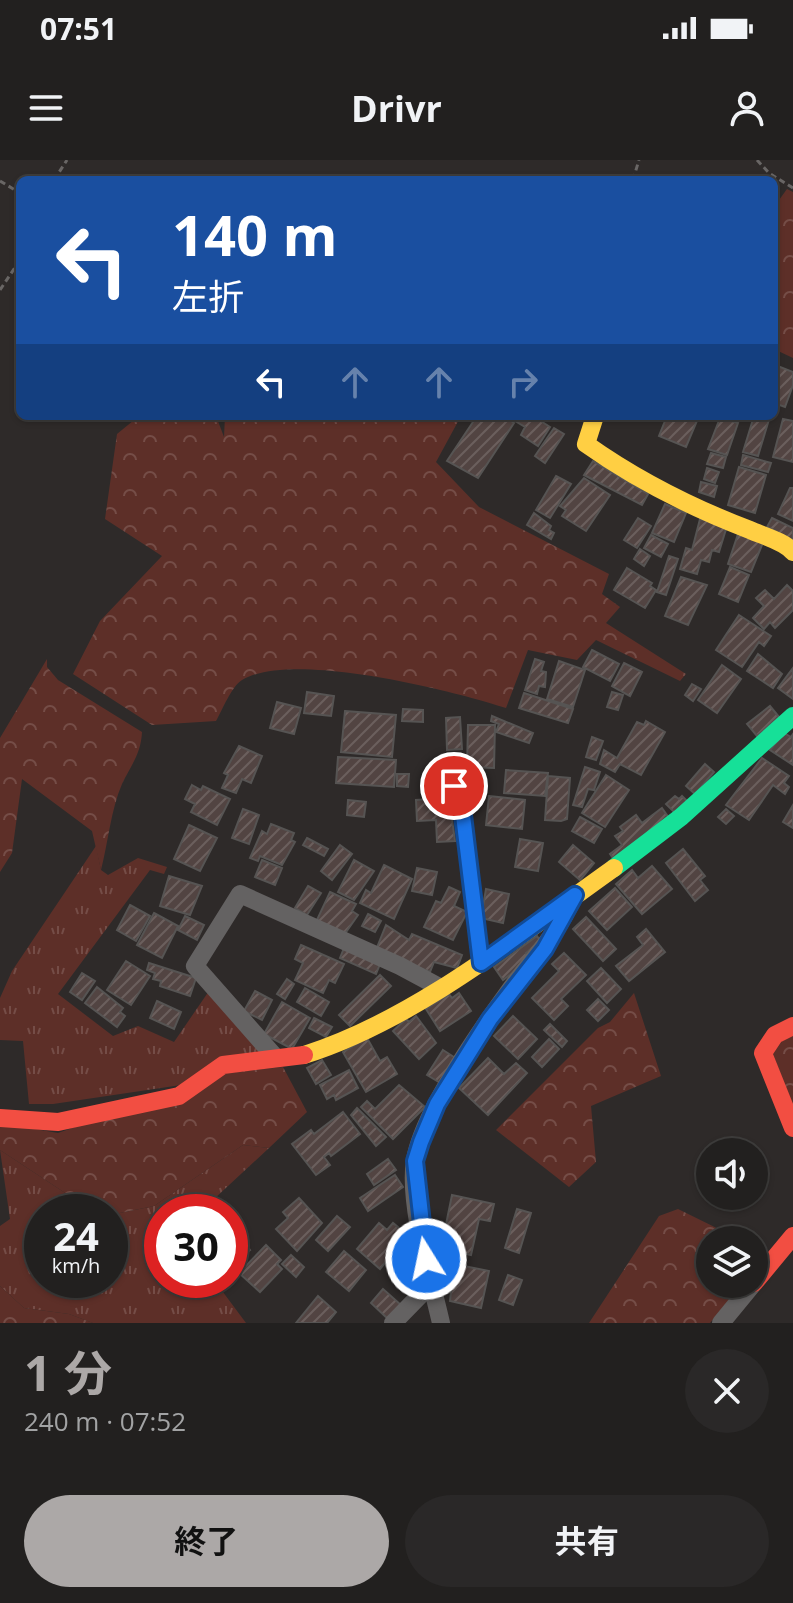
<!DOCTYPE html>
<html lang="ja">
<head>
<meta charset="utf-8">
<style>
	body { margin:0; font-family:"Open Sans","Noto Sans JP",sans-serif; background:#2a2828; color:#f1f3f6; height:100vh; display:flex; flex-direction:column; font-size:30px; white-space:nowrap }
	* { box-sizing:border-box; margin:0 }
	p { font-size:26px; color:#a2a3a4 }
	.icon { flex:none; width:44px; height:44px; fill:none; stroke:currentColor; stroke-width:2; stroke-linecap:round; stroke-linejoin:round }
	.map { position:relative; height:1163px; overflow:hidden }
	.drawer { display:flex; flex-direction:column; background:#22201f; flex:1 }
	.drawer>* { flex:none }
	.hud { position:absolute; left:16px; top:16px; width:762px; height:244px; border-radius:12px; box-shadow:0 2px 6px #0004,0 0 0 2px #3f3e3d; background:#1a4fa0; color:#fff; overflow:hidden }
	.controls { position:absolute; left:696px; top:978px; display:grid; gap:16px }
	.controls a { display:grid; place-items:center; width:72px; height:72px; border-radius:50%; background:#22201f; box-shadow:0 2px 6px #0004,0 0 0 2px #3f3e3d; font-size:40px }
	.speed { position:absolute; left:24px; top:1034px; display:flex; gap:16px; font-size:40px; font-weight:700; text-align:center }
	.speed>* { display:grid; place-content:center; width:104px; height:104px; border-radius:50%; background:#22201f; box-shadow:0 2px 6px #0004,0 0 0 2px #3f3e3d; line-height:1 }
	.speed small { font-size:20px; font-weight:400 }
	.speed .limit { border:12px solid #d22; background:#fff; color:#111 }
	.pin { position:absolute; display:grid; place-items:center; width:68px; height:68px; color:#fff; margin:-34px; border:4px solid #fff; border-radius:50%; box-shadow:0 2px 8px #0007 }
	.me { position:absolute; width:88px; margin:-44px; rotate:350deg; stroke-linejoin:round; filter:drop-shadow(0 0 6px #0008) }
	.turn { display:flex; align-items:center; gap:28px; height:168px; padding:0 24px; font-size:36px }
	.turn .icon { width:104px; height:104px; stroke-width:2.5 }
	.turn b { display:block; font-size:56px; line-height:68px }
	.lanes { display:flex; align-items:center; height:76px; padding:0 24px; background:#0003; justify-content:center; gap:40px; direction:ltr }
	.lanes .off { opacity:.35 }
	.round { display:grid; place-items:center; flex:none; width:84px; height:84px; border-radius:42px; background:#2a2828 }
	.overview { display:flex; align-items:center; justify-content:space-between; height:136px; padding:0 24px }
	h1 { font-size:48px; font-weight:700; line-height:60px; color:#aca8a7 }
	.cta { display:flex; gap:16px; margin-top:auto; padding:16px 24px }
	.cta a { flex:1; height:92px; border-radius:48px; background:#aca8a7; color:#111; font-size:32px; font-weight:700; line-height:92px; text-align:center }
	.cta a+a { background:#2a2828; color:#f1f3f6 }
	.status { display:flex; justify-content:space-between; align-items:center; height:56px; padding:0 40px; background:#22201f; direction:ltr }
	.status svg { height:22px; fill:currentColor }
	header { display:flex; justify-content:space-between; align-items:center; height:104px; padding:0 24px; background:#22201f; font-size:36px; font-weight:700 }
	.map>svg:first-child { display:block }
</style>
</head>
<body>
<div class="status"><b>07:51</b><svg viewBox="0 0 49 12"><path d="M0 12V9h3v3zM5 12V6h3v6zM10 12V3h3v9zM15 12V0h3v12zM26 1h20v11H26zM47 4h2v5h-2z"/></svg></div>
<header><svg class="icon" aria-label="menu" viewBox="0 0 24 24"><path d="M4 6h16M4 12h16M4 18h16"/></svg>Drivr<svg class="icon" aria-label="person" viewBox="0 0 24 24"><circle cx="12" cy="8" r="4"/><path d="M4 21q1-7 8-7t8 7"/></svg></header>
<div class="map">
<svg width="793" height="1163" viewBox="0 0 793 1163">
	<defs>
		<pattern id="grass-tufts" width="24" height="20" patternUnits="userSpaceOnUse" patternTransform="scale(2)"><rect width="24" height="20" fill="#5d2f28"/><path d="M3 7l-1-3M5 7V3M7 7l1-3M15 17l-1-3M17 17v-4M19 17l1-3" fill="none" stroke="#754d47"/></pattern>
		<pattern id="forest-crowns" width="20" height="18" patternUnits="userSpaceOnUse" patternTransform="scale(2)"><rect width="20" height="18" fill="#5d2f28"/><path d="M2 6a3 3 0 1 1 6 0M12 15a3 3 0 1 1 6 0" fill="none" stroke="#754d47"/></pattern>
		<pattern id="building-hatch" width="6" height="6" patternUnits="userSpaceOnUse" patternTransform="scale(2)"><rect width="6" height="6" fill="#524442"/><path d="M-1 1l2-2M0 6l6-6M5 7l2-2" fill="none" stroke="#6b5f5d"/></pattern>
	</defs>
	<rect width="100%" height="100%" fill="#2e2a29"/>
	<!-- grass -->
	<path fill="url(#grass-tufts)" d="M96,686L101,710L108,715L138,698L167,707L164,714L150,710L58,834L113,876L138,866L174,882L209,831L260,891L181,925L53,944H29L23,881L0,880V838L12,811Z
		M243,985L269,988L200,1052H162V1120H214L246,1163H93L69,1154L24,1148L0,1126V1066L10,1059L0,990L94,1052H42V1120H110V1055L154,1046Z"/>
	<!-- forest -->
	<path fill="url(#forest-crowns)" d="M787,29L793,32V198L774,189V47Z
		M139,256H216L224,277L225,256H461L436,302L479,347L609,414L602,434L620,447L606,463L686,514L680,521L596,480L577,500L528,490L506,548C451,530 291,490 242,520C231,527 223,549 216,561L152,565L73,514L100,461L162,396L105,359L117,274Z
		M47,499V507L58,520L142,572C141,594 131,605 122,624C111,649 108,683 101,710L92,671L22,619L12,693L0,712V578Z
		M634,833L661,916L591,946L596,1002L569,1027L496,970L598,868L610,862Z
		M793,875V946L773,894L782,881Z
		M283,907L307,952L269,988L243,985L154,1046L110,1055V1052H94L0,990V963L58,973L227,913Z
		M678,1049L741,1080H710V1124H742L710,1163H589L659,1056Z
		M0,1126L24,1148L69,1154L93,1163H0Z"/>
	<!-- building -->
	<path fill="url(#building-hatch)" stroke="#565453" stroke-width="2" d="M775,205L793,212V225L785,247L774,243Z
		M477,256H504L514,263L478,318L447,301Z
		M518,256H533L550,267L538,286L521,275L525,267L515,261Z
		M667,256H699L686,287L659,276Z
		M754,256H770L758,296L743,292Z
		M720,258L738,263L727,295L708,289Z
		M783,259L793,261V302L773,297Z
		M554,268L564,274L545,303L535,296Z
		M711,293L726,297L723,308L707,304Z
		M743,295L771,303L768,312L741,305Z
		M593,301L648,334L642,345L584,315Z
		M739,307L766,315L755,353L728,345Z
		M707,308L719,312L715,323L704,319Z
		M556,316L571,324L550,358L536,350Z
		M584,318L610,335L586,371L562,356L566,350L560,346Z
		M701,322L717,326L714,337L699,332Z
		M790,328H793V361L778,354Z
		M665,344L686,353L674,382L652,373Z
		M534,353L551,366L549,370L554,373L551,379L527,365Z
		M638,358L651,366L637,388L624,380Z
		M772,358L793,368V380L767,367Z
		M700,359L727,366L719,392L712,390L709,402L701,400L697,414L680,409L686,388L692,390Z
		M739,371L764,380L751,412L728,404Z
		M651,375L668,384L661,397L644,388Z
		M640,389L650,396L644,406L634,399Z
		M669,396L678,399L666,435L657,432Z
		M730,407L749,415L738,442L719,434Z
		M627,408L652,423L650,426L656,430L645,448L614,430Z
		M681,417L707,425L688,465L665,456Z
		M787,425L793,431V450L775,468L770,462L764,469L753,458L764,446L756,438L765,430L774,439Z
		M739,455L771,476L764,486L759,482L742,507L716,490Z
		M592,490L619,504L610,521L583,507Z
		M758,494L782,514L773,528L747,511Z
		M535,499L544,502L541,511L546,512L545,527L539,526L537,534L525,530Z
		M559,501L585,510L573,547L547,539Z
		M624,503L642,512L630,536L612,526Z
		M722,505L741,519L717,553L698,540Z
		M793,508V539L778,528Z
		M692,524L701,529L693,541L685,535Z
		M307,532L334,536L331,556L304,553Z
		M612,532L623,535L618,550L607,547Z
		M524,533L573,549L568,563L519,548Z
		M277,542L301,548L294,574L270,568Z
		M770,546L779,557L757,576L747,564Z
		M403,549L423,550V562L402,561Z
		M345,551L396,555L392,597L341,592Z
		M492,556L533,573L529,583L496,572L499,564L491,561Z
		M460,557L462,589L447,590L446,558Z
		M646,561L665,572L641,615L620,604L615,612L600,604L604,590L617,598L637,562L644,565Z
		M468,565H495L494,608L467,607Z
		M784,573L791,577L793,574V605L770,590Z
		M592,577L603,581L596,600L586,597Z
		M239,586L262,596L251,623L242,619L236,633L222,628L228,615L224,613Z
		M338,597L396,600L394,627L336,623Z
		M762,598L789,616L784,623L789,627L785,634L773,625L749,660L726,645Z
		M705,604L714,612L695,634L686,626Z
		M585,607L600,612L594,630L588,629L582,647L573,645Z
		M506,610L548,613L545,636L504,633Z
		M397,614H409L408,627L397,626Z
		M606,615L629,630L605,667L582,653Z
		M548,616L570,618L567,659L561,661L545,660Z
		M192,625L201,630L203,626L230,639L217,665L191,652L195,644L185,639Z
		M489,636L525,640L522,669L486,665Z
		M675,636L679,639L682,636L688,642L675,653L666,644Z
		M449,638L455,681L437,682L436,660L417,661L416,640Z
		M348,640L366,642L364,657L347,655Z
		M793,645V668L783,662Z
		M662,648L669,658L613,698L610,694L622,685L615,676L623,671L620,667L636,655L642,663Z
		M243,649L259,655L249,684L232,678Z
		M726,649L734,656L726,664L718,657Z
		M580,657L602,669L594,683L572,671Z
		M271,664L294,673L291,680L295,682L282,705L260,696L258,701L250,698L262,671L267,674Z
		M189,665L217,678L200,711L174,699Z
		M307,678L328,689L324,696L303,685Z
		M520,679L543,683L538,711L515,707Z
		M340,685L352,694L332,720L321,711Z
		M573,685L594,703L580,720L559,702Z
		M683,689L705,716L700,720L708,730L695,741L666,703Z
		M262,700L282,708L275,725L255,717Z
		M354,700L374,711L354,740L338,732Z
		M384,705L412,719L394,759L360,743L366,730L371,733Z
		M652,706L672,729L642,754L616,724L632,710L638,718Z
		M417,708L437,712L432,735L412,731Z
		M169,716L202,726L190,755L160,746Z
		M308,726L321,733L307,755L295,748Z
		M449,727L460,732L454,746L467,752L453,780L424,767L436,741L441,743Z
		M615,728L632,747L607,770L589,751Z
		M486,729L509,734L503,763L481,758Z
		M330,732L356,744L352,751L358,755L344,775L316,762Z
		M130,745L150,756L136,781L117,770Z
		M154,753L178,766L162,798L137,785Z
		M368,754L381,761L375,772L362,766Z
		M185,756L204,765L197,780L178,770Z
		M586,757L616,789L603,801L573,769Z
		M386,765L409,780L412,774L462,795L457,808L434,802L430,812L376,790Z
		M646,769L665,792L629,821L616,806L643,785L637,777Z
		M537,776L541,782L526,793L528,797L522,806L503,820L494,807Z
		M301,785L344,804L335,823L329,820L323,833L295,820L303,803L295,799Z
		M344,788L380,804L376,814L340,798Z
		M564,793L586,815L561,839L568,846L554,860L532,838L559,811L552,804Z
		M126,801L150,816L131,845L107,830Z
		M149,803L196,818L190,836L160,826L161,821L153,819L155,813L147,810Z
		M601,808L621,829L607,843L587,821Z
		M82,813L95,821L82,840L70,832Z
		M380,815L391,826L350,866L339,855Z
		M287,819L294,824L285,839L277,834Z
		M97,827L123,848L120,852L125,856L117,867L85,843Z
		M305,828L329,842L321,856L297,842Z
		M255,831L272,840L262,860L244,851Z
		M459,833L471,851L440,871L426,849L449,834L452,838Z
		M598,839L609,850L598,861L587,850Z
		M157,841L181,852L174,869L150,858Z
		M282,842L310,858L292,889L264,874Z
		M416,856L436,883L419,899L393,871L406,859L409,862Z
		M513,856L537,879L518,899L494,876Z
		M314,858L332,867L326,877L309,868Z
		M550,864L567,881L562,887L544,870Z
		M367,878L380,901L387,897L397,914L366,932L343,892Z
		M549,879L559,889L542,907L532,897Z
		M443,890L457,899L442,924L427,915Z
		M488,898L504,914L516,903L527,913L488,955L459,928Z
		M322,900L331,915L316,924L307,908Z
		M349,910L358,928L336,940L334,935L327,939L320,925Z
		M399,925L425,947L393,979L361,947L367,941L375,949Z
		M357,948L386,977L376,986L351,955Z
		M343,952L360,974L331,996L329,993L324,997L330,1005L316,1015L292,984L311,970L314,974Z
		M388,999L396,1010L374,1025L367,1014Z
		M395,1015L403,1027L368,1051L360,1038Z
		M452,1035L494,1044L490,1061L479,1059L471,1095L441,1089Z
		M299,1038L322,1063L297,1091L276,1069L288,1058L283,1052Z
		M517,1049L531,1053L519,1093L505,1088Z
		M337,1056L350,1067L328,1091L316,1080Z
		M379,1063L387,1070L393,1063L404,1072L400,1077L405,1082L393,1101L389,1098L380,1109L357,1089Z
		M242,1079L250,1090L239,1099L231,1089Z
		M266,1085L281,1100L277,1104L282,1109L260,1132L239,1113Z
		M344,1091L366,1110L349,1131L326,1112Z
		M291,1095L304,1107L296,1117L282,1104Z
		M454,1104L489,1111L481,1148L450,1141Z
		M408,1107L421,1120L408,1133L395,1120Z
		M508,1115L522,1120L513,1145L499,1140Z
		M383,1129L401,1145L388,1159L371,1143Z
		M318,1136L336,1152L327,1163H296Z"/>
	<g fill="none" stroke-linecap="round" stroke-linejoin="round">
		<!-- path -->
		<path stroke="#696665" stroke-width="3" stroke-dasharray="6 4" stroke-linecap="butt" d="M757,0L769,13L793,28
			M54,20L67,0
			M633,20L639,0
			M0,21L20,33
			M0,130L20,100"/>
		<!-- street -->
		<path stroke="#646262" stroke-width="18" d="M445,602L462,647L481,803
			M276,898L195,806L240,734L400,806L441,828
			M393,1163L432,1123
			M441,1163C431,1119 408,1043 415,1000C423,952 478,874 507,834C530,801 557,776 573,738
			M721,1163L753,1124"/>
		<!-- fast -->
		<path stroke="#16e098" stroke-width="18" d="M614,708L681,657L793,556"/>
		<!-- slow -->
		<path stroke="#ffcf43" stroke-width="18" d="M595,256L586,284C638,321 690,347 750,370C763,376 784,381 793,392
			M304,895C413,861 521,774 614,708"/>
		<!-- jam -->
		<path stroke="#f24e42" stroke-width="18" d="M793,866L775,875L763,893L793,968
			M0,958L58,962L179,936L223,905L304,895
			M754,1123L793,1076"/>
	</g>
	<g fill="none" stroke-linecap="round" stroke-linejoin="round">
		<defs>
			<path id="route" d="M426,1099L415,1001L421,982L437,944L490,859L545,789L575,735L481,803L462,647L454,626"/>
		</defs>
		<!-- route casing -->
		<use href="#route" stroke="#114b97" stroke-width="20"/>
		<!-- route -->
		<use href="#route" stroke="#1a73e8" stroke-width="14"/>
	</g>
</svg>
<div class="controls">
<a><svg class="icon" aria-label="sound" viewBox="0 0 24 24"><path d="M4 9h4l5-4v14l-5-4H4zM17 9q2 3 0 6"/></svg></a>
<a><svg class="icon" aria-label="layers" viewBox="0 0 24 24"><path d="M12 4l9 5-9 5-9-5zM3 14l9 5 9-5"/></svg></a>
</div>
<div class="speed"><div>24<small>km/h</small></div><div class="limit">30</div></div>
<div class="pin" style="left:454px;top:626px;background:#d93025"><svg class="icon" aria-label="arrive" viewBox="0 0 24 24"><path d="M6 21V4h12l-3 4 3 4H6"/></svg></div>
<svg class="me" style="left:426px;top:1099px" viewBox="-20 -20 40 40"><circle r="17" fill="#1a73e8" stroke="#fff" stroke-width="3"/><path d="M0-11L8 9 0 5-8 9z" fill="#fff"/></svg>
<div class="hud">
<div class="turn"><svg class="icon" aria-label="left" viewBox="0 0 24 24"><path d="M17 20v-9H6M10 6l-5 5 5 5"/></svg><div><b>140 m</b>左折</div></div>
<div class="lanes"><svg class="icon" aria-label="left" viewBox="0 0 24 24"><path d="M17 20v-9H6M10 6l-5 5 5 5"/></svg><svg class="icon off" aria-label="ahead" viewBox="0 0 24 24"><path d="M12 20V5M6 11l6-6 6 6"/></svg><svg class="icon off" aria-label="ahead" viewBox="0 0 24 24"><path d="M12 20V5M6 11l6-6 6 6"/></svg><svg class="icon off" aria-label="right" viewBox="0 0 24 24"><path d="M7 20v-9h11M14 6l5 5-5 5"/></svg></div>
</div>
</div>
<section class="drawer">
<div class="overview"><div><h1>1 分</h1><p>240 m · 07:52</p></div><a class="round"><svg class="icon" aria-label="close" viewBox="0 0 24 24"><path d="M6 6l12 12M18 6L6 18"/></svg></a></div>
<div class="cta"><a>終了</a><a>共有</a></div>
</section>
</body>
</html>
